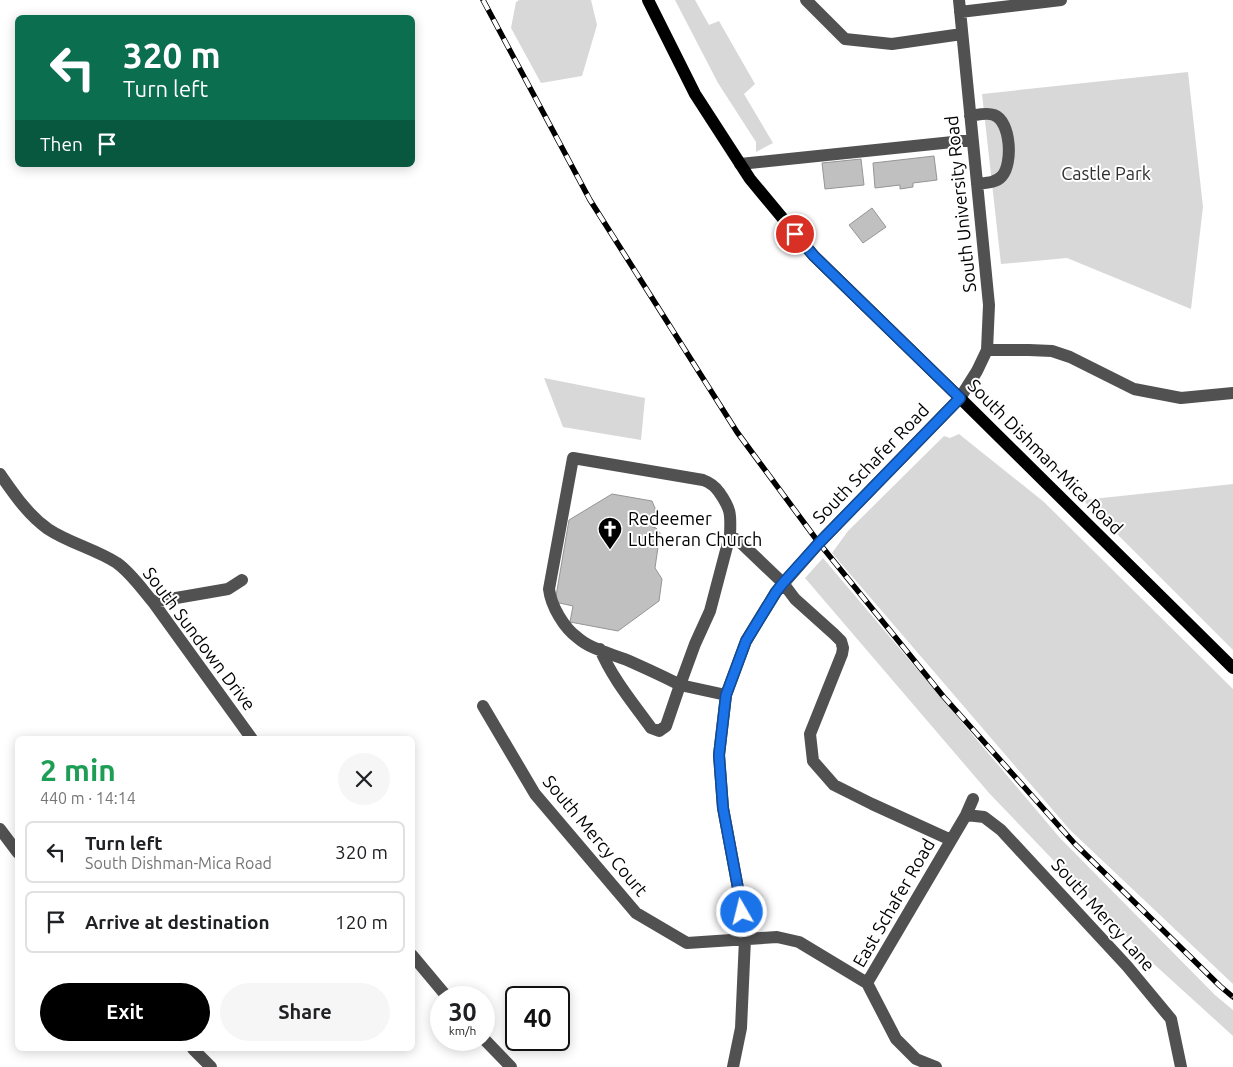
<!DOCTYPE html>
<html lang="en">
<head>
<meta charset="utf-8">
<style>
	body { margin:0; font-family:Ubuntu,sans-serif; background:#f6f6f6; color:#202124; height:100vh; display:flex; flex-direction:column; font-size:19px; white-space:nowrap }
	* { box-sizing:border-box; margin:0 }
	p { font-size:16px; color:#757577 }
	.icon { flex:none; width:28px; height:28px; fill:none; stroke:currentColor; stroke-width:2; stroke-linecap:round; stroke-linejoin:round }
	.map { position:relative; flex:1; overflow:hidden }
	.panel { position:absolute; left:15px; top:736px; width:400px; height:315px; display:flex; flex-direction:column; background:#fff; border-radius:8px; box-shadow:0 2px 12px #0003 }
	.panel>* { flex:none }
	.top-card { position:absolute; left:15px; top:15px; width:400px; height:152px; border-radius:8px; box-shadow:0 2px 12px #0003; background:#0b6e4f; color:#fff; overflow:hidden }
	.speed { position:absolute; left:430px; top:986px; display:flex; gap:10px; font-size:25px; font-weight:700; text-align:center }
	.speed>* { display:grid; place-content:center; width:65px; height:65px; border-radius:50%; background:#fff; box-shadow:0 2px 12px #0003; line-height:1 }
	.speed small { font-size:12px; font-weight:400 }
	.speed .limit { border:2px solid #111; border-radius:8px; background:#fff; color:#111 }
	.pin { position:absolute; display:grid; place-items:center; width:42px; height:42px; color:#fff; margin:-21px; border:2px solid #fff; border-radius:50%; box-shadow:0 1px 5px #0007 }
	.me { position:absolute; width:55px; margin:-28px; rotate:352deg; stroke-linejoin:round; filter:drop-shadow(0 0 4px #0008) }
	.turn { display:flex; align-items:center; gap:18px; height:105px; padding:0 25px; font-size:22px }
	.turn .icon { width:65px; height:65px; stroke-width:2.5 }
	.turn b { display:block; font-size:35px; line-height:42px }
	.then { display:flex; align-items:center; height:48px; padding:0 25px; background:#0003; gap:10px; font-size:19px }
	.round { display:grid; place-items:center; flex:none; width:52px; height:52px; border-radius:26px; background:#f6f6f6 }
	.overview { display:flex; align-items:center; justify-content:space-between; height:85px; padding:0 25px }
	h1 { font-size:30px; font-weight:600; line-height:38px; color:#1e9e55 }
	.cta { display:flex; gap:10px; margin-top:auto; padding:10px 25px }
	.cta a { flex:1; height:58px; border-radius:30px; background:#000; color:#fff; font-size:20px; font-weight:600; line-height:58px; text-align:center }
	.cta a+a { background:#f6f6f6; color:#202124 }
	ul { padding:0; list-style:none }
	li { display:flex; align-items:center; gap:15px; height:62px; margin:0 10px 8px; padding:0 15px; border:2px solid #e0e0e0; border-radius:8px }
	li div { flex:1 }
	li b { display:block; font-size:19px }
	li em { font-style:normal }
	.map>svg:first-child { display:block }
</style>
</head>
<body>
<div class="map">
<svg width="1233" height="1067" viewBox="0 0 1233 1067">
	<rect width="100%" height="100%" fill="#fff"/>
	<!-- green -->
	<path fill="#d8d8d8" d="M519,0H591L597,25L582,76L541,83L511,28L516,2Z
		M675,0H695L709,25L719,21L755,84L744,94L773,143L756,152V142L718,83Z
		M1188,72L1203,207L1191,309L1067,258L1001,264L982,94Z
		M544,378L645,398L641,440L563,427Z
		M959,434L1044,502L1233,689V984L1070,830L832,553L848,531L944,436L950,438Z
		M1233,484V650L1083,500Z
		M823,558L1060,838L1215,995L1233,1010V1036L1145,956L989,793L805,578Z"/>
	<!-- building -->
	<path fill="#c0c0c0" stroke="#959595" d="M934,156L937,180L913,183V187L900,189V185L875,188L873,163Z
		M861,159L864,185L825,189L822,163Z
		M872,208L886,227L863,243L849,225Z
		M612,494L652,501L655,508L652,527L656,528L660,533L655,568L662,579L659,601L618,631L570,622L573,606L555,602L569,520Z"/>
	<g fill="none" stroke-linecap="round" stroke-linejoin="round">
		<!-- minor -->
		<path stroke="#515151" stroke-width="12" d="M806,0L845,39L892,44L962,34
			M960,12L1061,0
			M970,116C977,115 987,112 994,115C1011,121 1013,164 1002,176C996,183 986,183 977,184
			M740,164L972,140
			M987,350H1029L1052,351L1070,357L1134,389L1181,398L1233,393
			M0,474C14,494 28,515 48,529C69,543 95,549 117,563C131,573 142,589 153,602L252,739
			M153,602L228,589L242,580
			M600,649C612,678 633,703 651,728L659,731L666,726L680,685C663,676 645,668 627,660C612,654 590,649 578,638C564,628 551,606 549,589L573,458L703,480C711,483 715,486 719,492C731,509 731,514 730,535
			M726,695L680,685L695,644L710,611L730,535L741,543L783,583L795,599L834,634L841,641L843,648L842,654L810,734L813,761L834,785L872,804L951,840
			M483,706L535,794L636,913L687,943L777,937L799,942L867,983L896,1039L916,1059L936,1067
			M966,815L984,817L1001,830L1127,966L1171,1019L1181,1067
			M0,829L18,853
			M412,955L448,998
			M867,983L966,815L973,799
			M484,1039L511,1067
			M193,1049L211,1067
			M733,1067L741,1028L745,939L740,899L723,808L719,755L726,695L746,641L776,592L819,543L960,398L977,371L987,350L989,305L959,0"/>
		<!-- major -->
		<path stroke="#000" stroke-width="12" d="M648,0L695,94L750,179L814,256L960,398L1233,668"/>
		<defs>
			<path id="rail" d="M483,0L590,200L737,432L819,543L943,696L1075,844L1220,986L1233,997"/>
		</defs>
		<!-- rail casing -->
		<use href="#rail" stroke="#000" stroke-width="5.5"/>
		<!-- rail -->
		<use href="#rail" stroke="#fff" stroke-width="4" stroke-dasharray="11" stroke-linecap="butt"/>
	</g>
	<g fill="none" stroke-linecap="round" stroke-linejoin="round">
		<defs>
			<path id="route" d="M742,912L740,899L723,808L719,755L726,695L746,641L776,592L783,583L819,543L960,398L814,256L795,234"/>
		</defs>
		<!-- route casing -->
		<use href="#route" stroke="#114b97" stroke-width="12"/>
		<!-- route -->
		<use href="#route" stroke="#1a73e8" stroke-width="9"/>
	</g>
	<!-- icons -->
	<defs>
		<symbol id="church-pin" viewBox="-11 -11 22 30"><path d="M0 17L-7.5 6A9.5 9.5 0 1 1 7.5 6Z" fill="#000" stroke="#fff"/><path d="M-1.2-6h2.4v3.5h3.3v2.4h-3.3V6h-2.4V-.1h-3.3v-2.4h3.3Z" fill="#fff"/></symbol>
	</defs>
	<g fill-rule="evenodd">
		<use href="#church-pin" x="596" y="515" width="28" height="38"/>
	</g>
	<g text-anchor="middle" stroke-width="4" stroke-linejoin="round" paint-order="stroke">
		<!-- park labels -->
		<g font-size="18" fill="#2f2f2f" stroke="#fff">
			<text x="1106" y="180">Castle Park</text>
		</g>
		<!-- street labels -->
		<g font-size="18" fill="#000" stroke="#fff">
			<text transform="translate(961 204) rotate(-96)" y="6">South University Road</text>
			<text transform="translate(1045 457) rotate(45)" y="6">South Dishman-Mica Road</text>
			<text transform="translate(871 464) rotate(-46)" y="6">South Schafer Road</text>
			<text transform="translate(199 639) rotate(53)" y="6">South Sundown Drive</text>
			<text transform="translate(595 836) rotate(50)" y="6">South Mercy Court</text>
			<text transform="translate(894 903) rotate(-60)" y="6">East Schafer Road</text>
			<text transform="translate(1103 915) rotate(48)" y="6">South Mercy Lane</text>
		</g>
		<!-- poi labels -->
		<g font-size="18" fill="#000" stroke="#fff" text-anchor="start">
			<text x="628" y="525">Redeemer<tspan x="628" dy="21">Lutheran Church</tspan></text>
		</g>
	</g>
</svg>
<div class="speed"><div>30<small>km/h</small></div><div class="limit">40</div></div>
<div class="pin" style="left:795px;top:234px;background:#d93025"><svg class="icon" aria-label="arrive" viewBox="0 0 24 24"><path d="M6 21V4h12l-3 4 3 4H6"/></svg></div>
<svg class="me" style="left:742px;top:912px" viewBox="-20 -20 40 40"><circle r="17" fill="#1a73e8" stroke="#fff" stroke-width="3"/><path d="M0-11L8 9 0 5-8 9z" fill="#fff"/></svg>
<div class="top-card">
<div class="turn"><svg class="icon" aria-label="left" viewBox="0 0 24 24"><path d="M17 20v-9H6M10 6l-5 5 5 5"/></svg><div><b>320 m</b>Turn left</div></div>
<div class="then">Then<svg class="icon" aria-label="arrive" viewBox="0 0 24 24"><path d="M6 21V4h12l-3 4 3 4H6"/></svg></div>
</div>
<section class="panel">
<div class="overview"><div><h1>2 min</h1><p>440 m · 14:14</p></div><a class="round"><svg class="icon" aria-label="close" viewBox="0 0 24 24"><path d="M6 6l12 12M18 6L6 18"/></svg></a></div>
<ul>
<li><svg class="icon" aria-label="left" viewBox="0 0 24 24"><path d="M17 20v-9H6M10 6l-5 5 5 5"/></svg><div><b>Turn left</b><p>South Dishman-Mica Road</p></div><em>320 m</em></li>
<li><svg class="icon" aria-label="arrive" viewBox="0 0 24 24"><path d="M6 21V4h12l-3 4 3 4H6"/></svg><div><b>Arrive at destination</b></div><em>120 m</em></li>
</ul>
<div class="cta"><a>Exit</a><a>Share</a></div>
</section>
</div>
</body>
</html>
